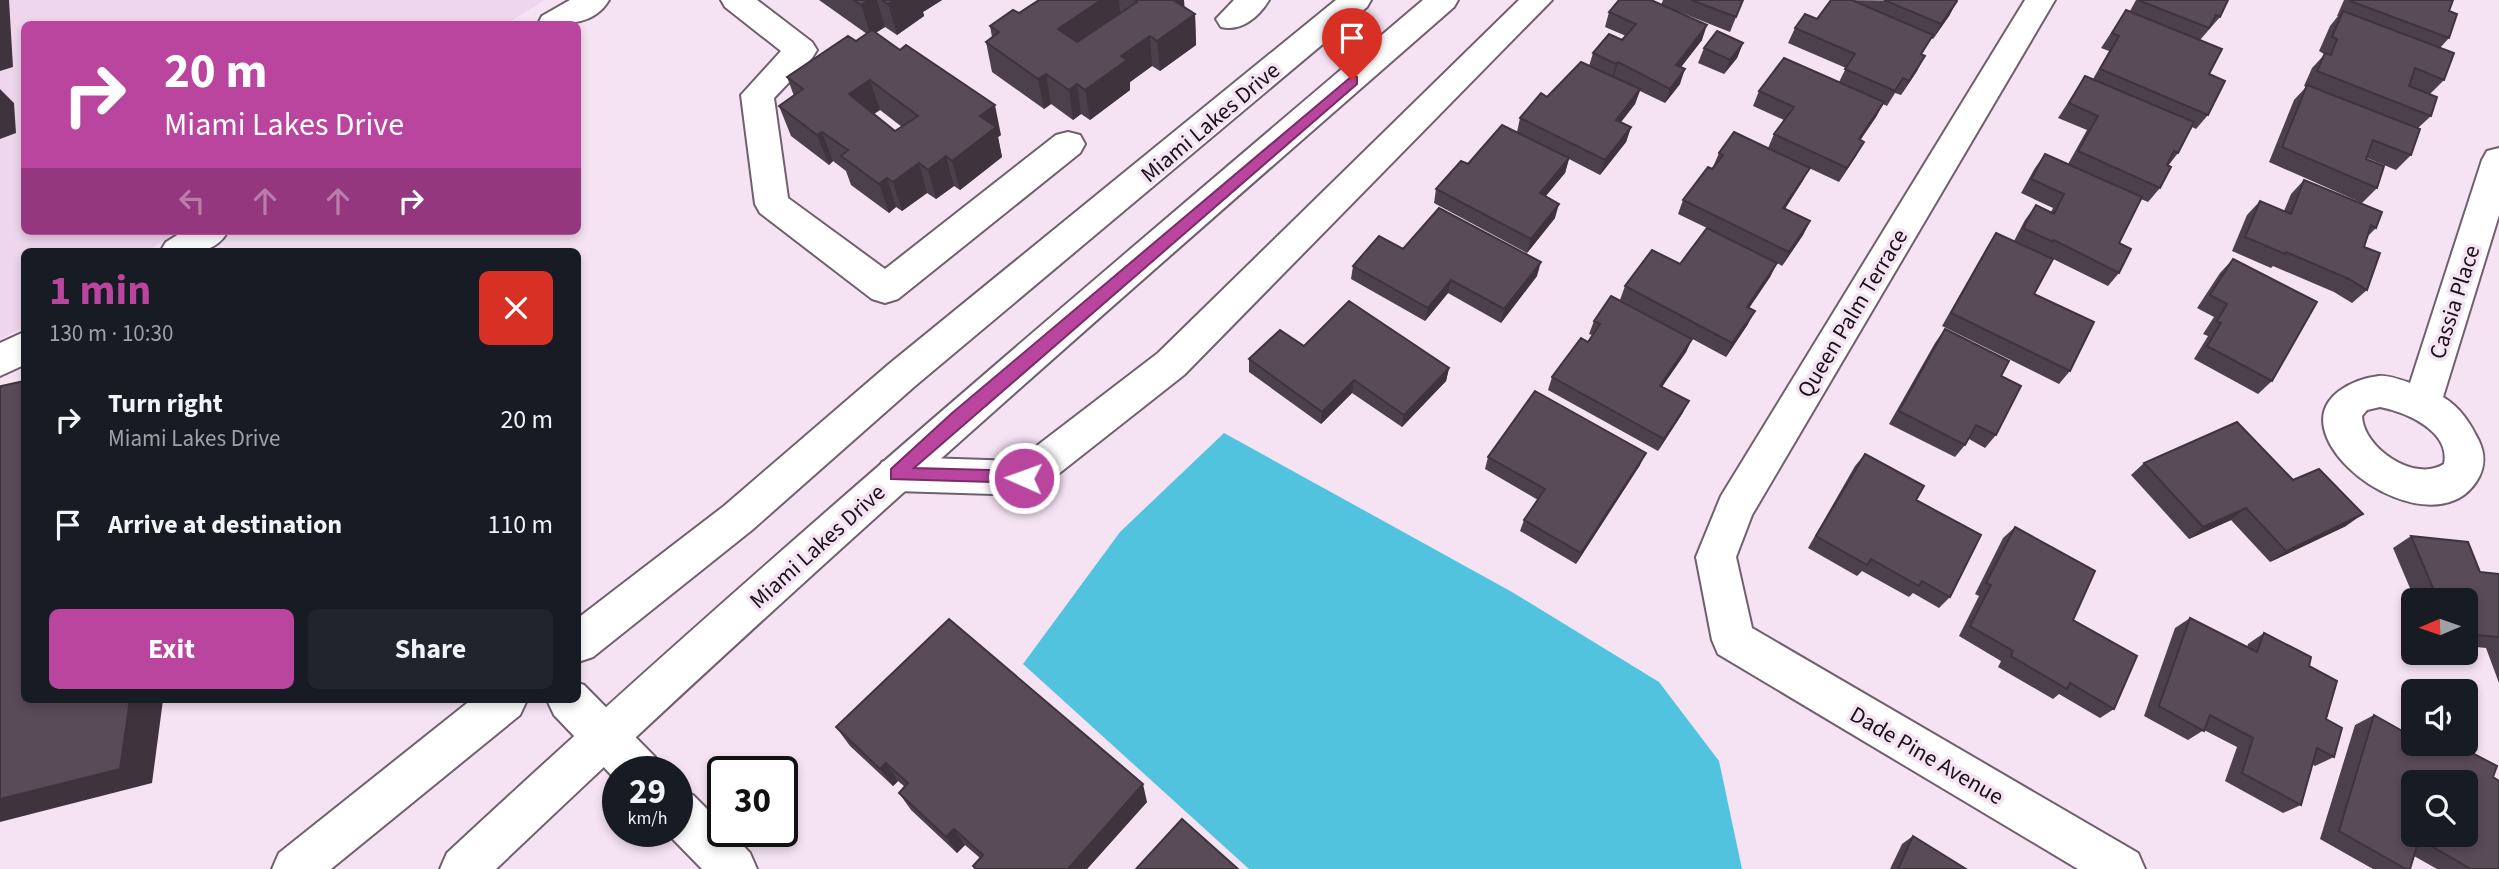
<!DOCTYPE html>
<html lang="en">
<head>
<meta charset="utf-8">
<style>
	body { margin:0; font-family:"Source Sans 3",sans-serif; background:#20242c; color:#f1f3f6; height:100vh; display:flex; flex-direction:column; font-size:26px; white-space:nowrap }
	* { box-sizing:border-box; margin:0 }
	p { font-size:23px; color:#9ea1a6 }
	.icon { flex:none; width:38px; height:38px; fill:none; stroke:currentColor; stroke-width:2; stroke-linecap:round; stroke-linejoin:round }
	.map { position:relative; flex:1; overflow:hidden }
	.panel { position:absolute; left:21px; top:248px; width:560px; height:455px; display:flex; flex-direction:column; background:#171b24; border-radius:10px; box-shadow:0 4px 10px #0003 }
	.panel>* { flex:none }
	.hud { position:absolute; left:21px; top:21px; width:560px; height:214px; border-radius:10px; box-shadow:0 4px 10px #0003; background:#ba459e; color:#fff; overflow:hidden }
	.needle { width:46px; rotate:268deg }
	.fabs { position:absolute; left:2401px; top:588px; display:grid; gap:14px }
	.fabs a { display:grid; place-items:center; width:77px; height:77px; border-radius:10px; background:#171b24; box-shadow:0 4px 10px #0003; font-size:35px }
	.speed { position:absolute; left:602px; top:756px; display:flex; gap:14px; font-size:35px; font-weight:700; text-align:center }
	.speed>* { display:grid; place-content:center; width:91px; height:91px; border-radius:50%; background:#171b24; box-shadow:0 4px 10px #0003; line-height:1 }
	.speed small { font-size:18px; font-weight:400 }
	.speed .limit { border:4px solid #111; border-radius:10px; background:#fff; color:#111 }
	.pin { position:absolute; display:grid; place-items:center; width:60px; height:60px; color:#fff; margin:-72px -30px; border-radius:50% 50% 50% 0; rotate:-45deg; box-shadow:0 0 7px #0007 }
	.pin .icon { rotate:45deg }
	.me { position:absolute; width:77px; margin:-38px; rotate:272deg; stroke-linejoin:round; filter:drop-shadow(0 0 5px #0008) }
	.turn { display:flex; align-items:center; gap:24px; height:147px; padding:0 28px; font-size:32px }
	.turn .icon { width:91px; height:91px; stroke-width:2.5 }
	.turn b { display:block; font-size:49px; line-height:60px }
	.lanes { display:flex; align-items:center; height:66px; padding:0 28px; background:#0003; justify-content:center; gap:35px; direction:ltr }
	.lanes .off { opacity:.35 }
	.round { display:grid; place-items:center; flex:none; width:74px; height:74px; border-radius:10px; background:#20242c }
	.summary { display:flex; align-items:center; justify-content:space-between; height:119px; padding:0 28px }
	h1 { font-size:42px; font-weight:700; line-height:52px; color:#ba459e }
	.primary-button { display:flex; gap:14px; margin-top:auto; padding:14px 28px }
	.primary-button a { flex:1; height:80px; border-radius:10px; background:#ba459e; color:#fff; font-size:28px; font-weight:700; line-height:80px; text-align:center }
	.primary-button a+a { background:#20242c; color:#f1f3f6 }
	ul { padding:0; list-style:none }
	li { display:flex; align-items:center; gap:21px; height:105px; padding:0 28px }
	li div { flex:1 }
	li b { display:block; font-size:26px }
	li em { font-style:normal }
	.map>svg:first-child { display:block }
</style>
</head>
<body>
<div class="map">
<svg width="2499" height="869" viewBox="0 0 2499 869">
	<rect width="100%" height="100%" fill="#f5e3f3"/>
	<!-- built -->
	<path fill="#eed6ec" d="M0,0H545L506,24H24V231H179L146,252H24V327L0,339Z"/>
	<!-- water -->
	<path fill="#52c3de" d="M1224,433L1512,592L1659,682L1719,761L1742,869H1249L1023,664L1120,532Z"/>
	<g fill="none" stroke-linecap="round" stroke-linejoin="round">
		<defs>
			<path id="minor" d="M570,0H609C594,26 564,24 538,24L542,16Z
				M721,0H757L812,42L817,50L812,58L774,98L788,198L885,269L1056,135L1068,132L1080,135L1085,144L1080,153L898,299L885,303L872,299L760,213L755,204L741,95L781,51L725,7Z
				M1234,0H1269C1259,17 1241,32 1221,27L1216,19Z
				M1519,0H1552L1184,375L1038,490L1024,495L896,491L882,486L876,474L882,462L896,457L1017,461L1158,353Z
				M2025,0H2055L1752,515L1736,557L1752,628L2138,853L2145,869H2078L1718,654L1712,640L1696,557L1721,496Z
				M2499,148V215L2443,397C2461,408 2470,423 2479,441C2485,454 2485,465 2479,477C2446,540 2336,483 2324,428C2317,396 2353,379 2379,376C2388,375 2401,380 2410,383L2482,160L2487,151ZM2380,407C2406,412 2451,431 2444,464C2415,483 2363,448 2362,416L2367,410Z
				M184,231H228C214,257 186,252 160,252L166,242Z
				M24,332V365L0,376V343Z
				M578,683L584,685L655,757L661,772H618V782L554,715L547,700H578Z
				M677,789L693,795L723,825V831H729L750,853L757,869H702L665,831H677Z"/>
			<path id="major" d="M1336,0H1371L1367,7L915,386L752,530L593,657L578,662V618L724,506L889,364Z
				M1423,0H1458L1454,7C1130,290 807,572 496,869H440L447,853C764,558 1094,280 1423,0Z
				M471,700H527L520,715L331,869H272L279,853Z"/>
		</defs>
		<!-- minor casing -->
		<use href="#minor" stroke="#70606e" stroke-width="4"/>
		<!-- major casing -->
		<use href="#major" stroke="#70606e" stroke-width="4"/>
		<!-- minor -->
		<use href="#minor" fill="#fff" fill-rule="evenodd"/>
		<!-- major -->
		<use href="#major" fill="#fff" fill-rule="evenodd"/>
	</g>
	<!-- wall -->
	<path fill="#4d404d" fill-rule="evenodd" d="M819,0H942L923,12L924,16L897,35L885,27L875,33L1001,135L998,137L1002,157L960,190L954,186L936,199L927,193L902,211L896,207L889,213L851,185L846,171L833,161L829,165L791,136L779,106L794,96L787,77L856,41L867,34ZM880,110L902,127L895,131L873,114Z
		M1039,0H1184V7L1195,14L1196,45L1160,71L1152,66L1130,82V90L1090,120L1081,114L1073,120L1051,104L1044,109L992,72L986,42L992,37L990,26L1019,13Z
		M1663,0H1743L1730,32L1677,11L1702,40L1681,67L1680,84L1665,103L1640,91L1635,104L1621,122L1631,127L1626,142L1600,175L1569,159L1565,173L1545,196L1555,218L1527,253L1434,203L1436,189L1468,164L1517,132L1520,118L1589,66L1593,53L1622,40L1626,36L1605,27L1609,12L1661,5Z
		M1831,0L1957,1L1949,16L1933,39L1931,38L1922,54L1917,71L1901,95L1895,93L1887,106L1883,104L1876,117L1860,140L1864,142L1856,156L1839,182L1809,168L1802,182L1785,209L1810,221L1803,235L1782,266L1777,263L1770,277L1749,308L1748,324L1726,357L1620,300L1625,286L1680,264L1707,228L1678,214L1683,200L1714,167H1713L1719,153L1768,148L1774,134L1784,120L1753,106L1759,91L1839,82L1846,68L1788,43L1795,28L1817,19Z
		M2136,0H2228L2220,17L2200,40L2209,74L2208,115L2196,129L2192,127L2178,153L2168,166L2160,188L2148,202L2141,199L2119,243V273L2108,286L2043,254L2034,294L2070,371L2059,384L1942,326L1987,247L1996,233L2014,241L2025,220L2036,205L2051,212L2053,208L2021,193L2035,168L2045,154L2068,164L2087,130L2058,118L2085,76L2093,79L2109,51L2101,48L2126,10L2130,11Z
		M2344,0H2453L2449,11V38L2440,48L2444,80L2430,94L2431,116L2418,128L2411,155L2396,170L2367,158L2377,188L2362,203L2269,162L2294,100L2306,87L2304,86L2312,68L2324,55V54L2319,51L2330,26L2338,16H2337Z
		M1743,43L1737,58L1724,74L1698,63L1704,48Z
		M2304,180L2376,228L2368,236L2364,247L2367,290L2352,303L2334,292L2273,266L2271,268L2232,251L2247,215L2260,201L2284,211L2291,194Z
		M1403,249L1537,276L1501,323L1448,293L1425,321L1351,279L1353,266Z
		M2233,259L2272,381L2258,394L2194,359L2208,336L2203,334L2214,317L2197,308L2220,273Z
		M1594,321L1692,339L1686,352L1662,387L1689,401L1682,414L1658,451L1548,390L1552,377L1588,342L1592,335L1589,334Z
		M1945,329L2001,376L1996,435L1985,448L1969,439L1965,445L1955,457L1889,424L1935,343Z
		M1304,346L1449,368L1446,381L1402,427L1352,393L1321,424L1249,372V359Z
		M1865,454L1916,500L1950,597L1939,608L1913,593L1909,597L1862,571L1857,576L1808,548L1855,466Z
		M1488,457L1640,465L1576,564L1520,531L1524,520L1538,500L1485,469Z
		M2144,463L2293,480L2346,526L2270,562L2231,520L2189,539L2131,475Z
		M2015,527L2073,620L2114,709L2100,718L2059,694L2053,699L1998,667L2001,661L1959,636L1979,596L1975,594L2003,538Z
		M2411,536L2480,572L2499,574V683L2486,648L2466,646V600H2415L2393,548Z
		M2190,618L2247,647L2248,644L2264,633L2309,666L2326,719L2334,757L2315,766L2312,764L2301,805L2283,813L2225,781L2237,747L2204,730L2188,740L2144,716L2175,628Z
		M2374,715L2413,744H2455L2493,777L2499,869H2437L2414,856L2410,869H2373L2320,839L2355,725Z
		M836,727L1147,802L1087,869H975L973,866L980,858L965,845L957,853L911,810L899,793L905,787L898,781L893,786L850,746Z
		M1913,836L1966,869H1890L1902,844Z"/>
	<!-- shaded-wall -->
	<path fill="#3f343e" d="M0,0H9L13,67L0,71Z
		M869,0H877L885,27L871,36L861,5Z
		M894,0H942L923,12L924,16L897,35L888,4Z
		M1101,0H1119L1121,20L1063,59L1058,29Z
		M1165,0H1184L1185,12Z
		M1957,1L1949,16L1933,39L1941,24Z
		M1195,14L1196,45L1160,71L1157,41Z
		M1707,25L1702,40L1671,80L1676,65Z
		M1150,36L1152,66L1130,82V90L1090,120L1085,90L1121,56Z
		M1743,43L1737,58L1724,74L1730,60Z
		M1925,56L1917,71L1901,95L1909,81Z
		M1618,62L1614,77L1612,79L1616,64Z
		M1685,69L1680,84L1665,103L1670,89Z
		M1046,74L1051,104L1044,109L1038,79Z
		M870,80L880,110L859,124L849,94Z
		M1077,84L1081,114L1073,120L1069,90Z
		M0,89L14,103L16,133L0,139Z
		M1640,89L1635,104L1611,135L1616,120Z
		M1884,102L1876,117L1851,154L1859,139Z
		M995,105L1001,135L998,137L1002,157L960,190L952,161L980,116Z
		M1631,127L1626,142L1600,175L1605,160Z
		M822,132L833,161L829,165L817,135Z
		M1864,142L1856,156L1839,182L1847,168Z
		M946,156L954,186L936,199L928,170Z
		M1569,158L1565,173L1536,208L1540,193Z
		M919,163L927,193L902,211L893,182Z
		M1810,168L1802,182L1776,222L1783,208Z
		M887,178L896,207L889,213L879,184Z
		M1559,204L1555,218L1527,253L1531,239Z
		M1810,221L1803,235L1782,266L1789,252Z
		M1541,262L1537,276L1501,323L1504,309Z
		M1777,263L1770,277L1741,320L1747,307Z
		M1451,280L1448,293L1425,321L1428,308Z
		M1755,311L1748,324L1726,357L1732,343Z
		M1692,339L1686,352L1654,398L1660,386Z
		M1449,368L1446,381L1402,427L1404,415Z
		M1354,380L1352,393L1321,424L1322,412Z
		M1689,401L1682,414L1658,451L1664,439Z
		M1646,453L1640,465L1576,564L1581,553Z
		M2246,508L2231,520L2189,539L2203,527Z
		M2363,514L2346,526L2270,562L2286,551Z
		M130,700H163L152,783L0,822V799Z
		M886,763L898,781L893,786L880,769Z
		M1143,784L1147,802L1087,869H1068Z
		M954,829L965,845L957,853L946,837Z"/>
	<!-- building -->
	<path fill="#5a4b59" stroke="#3f343e" stroke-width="2" fill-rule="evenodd" d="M854,0H869L861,5Z
		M882,0H894L888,4Z
		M1039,0H1101L1058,29L1077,42L1137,2L1134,0H1173L1195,14L1157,41L1150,36L1121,56L1127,60L1085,90L1077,84L1069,90L1046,74L1038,79L986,42L999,32L990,26L1013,10L1019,13Z
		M1619,0H1651L1707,25L1676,65L1685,69L1670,89L1618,62L1616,64L1593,53L1609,34L1622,40L1636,24L1609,12Z
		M1691,0H1743L1736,17Z
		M1831,0H1852L1933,35L1921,54L1925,56L1909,81L1903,78L1895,91L1845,69L1855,54L1795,28L1805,14L1817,19Z
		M1884,0H1956L1957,1L1941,24Z
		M2138,0H2228L2220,17L2216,15L2209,28Z
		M2350,0H2453L2449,11L2457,14L2449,38L2350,1Z
		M2126,10L2222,49L2209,74L2225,81L2208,115L2100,69L2119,36L2112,33Z
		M2343,11L2454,53L2444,80L2415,68L2409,86L2437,97L2431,116L2317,71L2325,53L2331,55L2337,39L2332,37Z
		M872,30L900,50L906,45L995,105L980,116L996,127L952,161L946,156L928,170L919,163L893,182L887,178L879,184L841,156L848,150L822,132L817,135L779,106L803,89L787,77L848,36L856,41ZM870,80L918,116L895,131L849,94Z
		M1717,31L1743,43L1730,60L1704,48Z
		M1784,58L1884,102L1859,139L1864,142L1847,168L1774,134L1794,107L1759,91Z
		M1581,62L1640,89L1616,120L1631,127L1605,160L1520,118L1541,93L1547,97Z
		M2085,76L2194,122L2178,153L2174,151L2167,165L2171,167L2160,188L2078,151L2098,116L2069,103Z
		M2307,85L2420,129L2411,155L2373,140L2366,159L2384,166L2377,188L2282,147Z
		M1502,125L1569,158L1540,193L1559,204L1531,239L1436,189L1461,161L1468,164Z
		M1734,132L1810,168L1783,208L1810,221L1789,252L1683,200L1708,167L1712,169L1723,155L1719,153Z
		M2045,154L2142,197L2119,243L2131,249L2119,273L2054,240L2053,242L2023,228L2036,205L2054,214L2064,194L2031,179Z
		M2304,180L2382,212L2376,228L2371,225L2364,247L2380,253L2367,290L2349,279L2286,252L2285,254L2245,237L2260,201L2291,214Z
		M1439,208L1541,262L1504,309L1451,280L1428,308L1353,266L1379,236L1403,249Z
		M1707,228L1777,263L1747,307L1755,311L1732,343L1625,286L1652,250L1680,264Z
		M1996,233L2053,259L2034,294L2094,322L2070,371L1951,313Z
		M2233,259L2317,302L2272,381L2207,346L2221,323L2217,321L2227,304L2210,295Z
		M1611,296L1692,339L1660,386L1689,401L1664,439L1552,377L1581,338L1588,342L1600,324L1594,321Z
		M1349,301L1449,368L1404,415L1354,380L1322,412L1249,359L1280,330L1304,346Z
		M1945,329L2009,361L2001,376L2021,386L1996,435L1976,425L1965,445L1899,411Z
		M24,381V700H130L120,769L0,799V389L1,386Z
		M1535,391L1646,453L1581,553L1524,520L1545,489L1488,457Z
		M2237,422L2293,480L2319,469L2363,514L2286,551L2246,508L2203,527L2144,463Z
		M1865,454L1924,486L1916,500L1981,535L1950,597L1922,581L1919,586L1871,559L1867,565L1816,536Z
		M2015,527L2095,571L2073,620L2137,656L2114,709L2070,683L2067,689L2011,656L2013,651L1970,626L1991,585L1986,583Z
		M2411,536L2468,542L2480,572L2499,574V637L2466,634V600H2438Z
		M2190,618L2257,652L2264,633L2311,657L2309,666L2337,681L2326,719L2342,728L2334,757L2317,748L2301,805L2242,773L2253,738L2210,715L2204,731L2159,706Z
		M949,619L1143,784L1068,869H976L973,866L983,855L954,829L946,837L899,793L908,783L886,763L880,769L836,727Z
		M2374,715L2413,737V744H2426L2439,750L2440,744H2455L2497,766L2493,777L2499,781V869H2471L2419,839L2410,869H2406L2339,831ZM2413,782H2466V835H2413Z
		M1182,819L1238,869H1136Z
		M1913,836L1966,869H1898Z"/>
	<!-- route -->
	<path fill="#ba459e" stroke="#792d67" stroke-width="2" d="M1352,76L1357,77V84L914,468L1024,471L1030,473V483L891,479V469L951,414Z"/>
	<g text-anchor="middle" stroke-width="7" stroke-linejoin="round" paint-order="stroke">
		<!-- street labels -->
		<g font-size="23" fill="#181218" stroke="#f5e3f3">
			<text transform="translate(1210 122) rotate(-40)" y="8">Miami Lakes Drive</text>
			<text transform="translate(2454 302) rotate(-72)" y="8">Cassia Place</text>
			<text transform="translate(1852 313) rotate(-59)" y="8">Queen Palm Terrace</text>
			<text transform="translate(817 546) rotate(-42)" y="8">Miami Lakes Drive</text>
			<text transform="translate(1927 755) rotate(30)" y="8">Dade Pine Avenue</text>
		</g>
	</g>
</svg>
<div class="fabs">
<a><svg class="needle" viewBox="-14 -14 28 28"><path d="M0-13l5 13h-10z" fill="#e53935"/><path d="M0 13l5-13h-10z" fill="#9ea1a6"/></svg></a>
<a><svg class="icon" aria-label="sound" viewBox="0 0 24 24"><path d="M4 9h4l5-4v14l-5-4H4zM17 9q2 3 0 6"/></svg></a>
<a><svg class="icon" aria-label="search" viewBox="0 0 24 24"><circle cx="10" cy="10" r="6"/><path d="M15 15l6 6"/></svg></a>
</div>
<div class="speed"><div>29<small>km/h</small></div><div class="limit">30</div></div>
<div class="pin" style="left:1352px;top:80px;background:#d93025"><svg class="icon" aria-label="arrive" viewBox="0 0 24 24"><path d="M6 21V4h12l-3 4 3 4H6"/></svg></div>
<svg class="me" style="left:1024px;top:478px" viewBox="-20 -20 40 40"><circle r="17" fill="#ba459e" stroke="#fff" stroke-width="3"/><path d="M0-11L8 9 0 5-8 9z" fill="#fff"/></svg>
<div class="hud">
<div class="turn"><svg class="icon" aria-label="right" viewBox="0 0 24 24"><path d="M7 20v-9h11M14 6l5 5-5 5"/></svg><div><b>20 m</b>Miami Lakes Drive</div></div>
<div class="lanes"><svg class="icon off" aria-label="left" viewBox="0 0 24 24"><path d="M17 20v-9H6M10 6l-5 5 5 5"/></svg><svg class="icon off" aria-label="ahead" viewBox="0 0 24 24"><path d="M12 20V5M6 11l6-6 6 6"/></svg><svg class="icon off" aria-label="ahead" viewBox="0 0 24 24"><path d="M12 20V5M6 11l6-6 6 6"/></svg><svg class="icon" aria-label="right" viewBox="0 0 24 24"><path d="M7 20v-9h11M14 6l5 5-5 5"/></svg></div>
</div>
<section class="panel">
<div class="summary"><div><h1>1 min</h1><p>130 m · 10:30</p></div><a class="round" style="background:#d93025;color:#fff"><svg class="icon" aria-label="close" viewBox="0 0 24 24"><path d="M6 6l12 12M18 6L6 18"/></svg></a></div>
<ul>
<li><svg class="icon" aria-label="right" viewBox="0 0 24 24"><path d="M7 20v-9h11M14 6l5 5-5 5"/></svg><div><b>Turn right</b><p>Miami Lakes Drive</p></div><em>20 m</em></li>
<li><svg class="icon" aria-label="arrive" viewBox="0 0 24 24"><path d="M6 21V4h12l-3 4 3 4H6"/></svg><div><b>Arrive at destination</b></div><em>110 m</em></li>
</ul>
<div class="primary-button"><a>Exit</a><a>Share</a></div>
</section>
</div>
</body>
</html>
